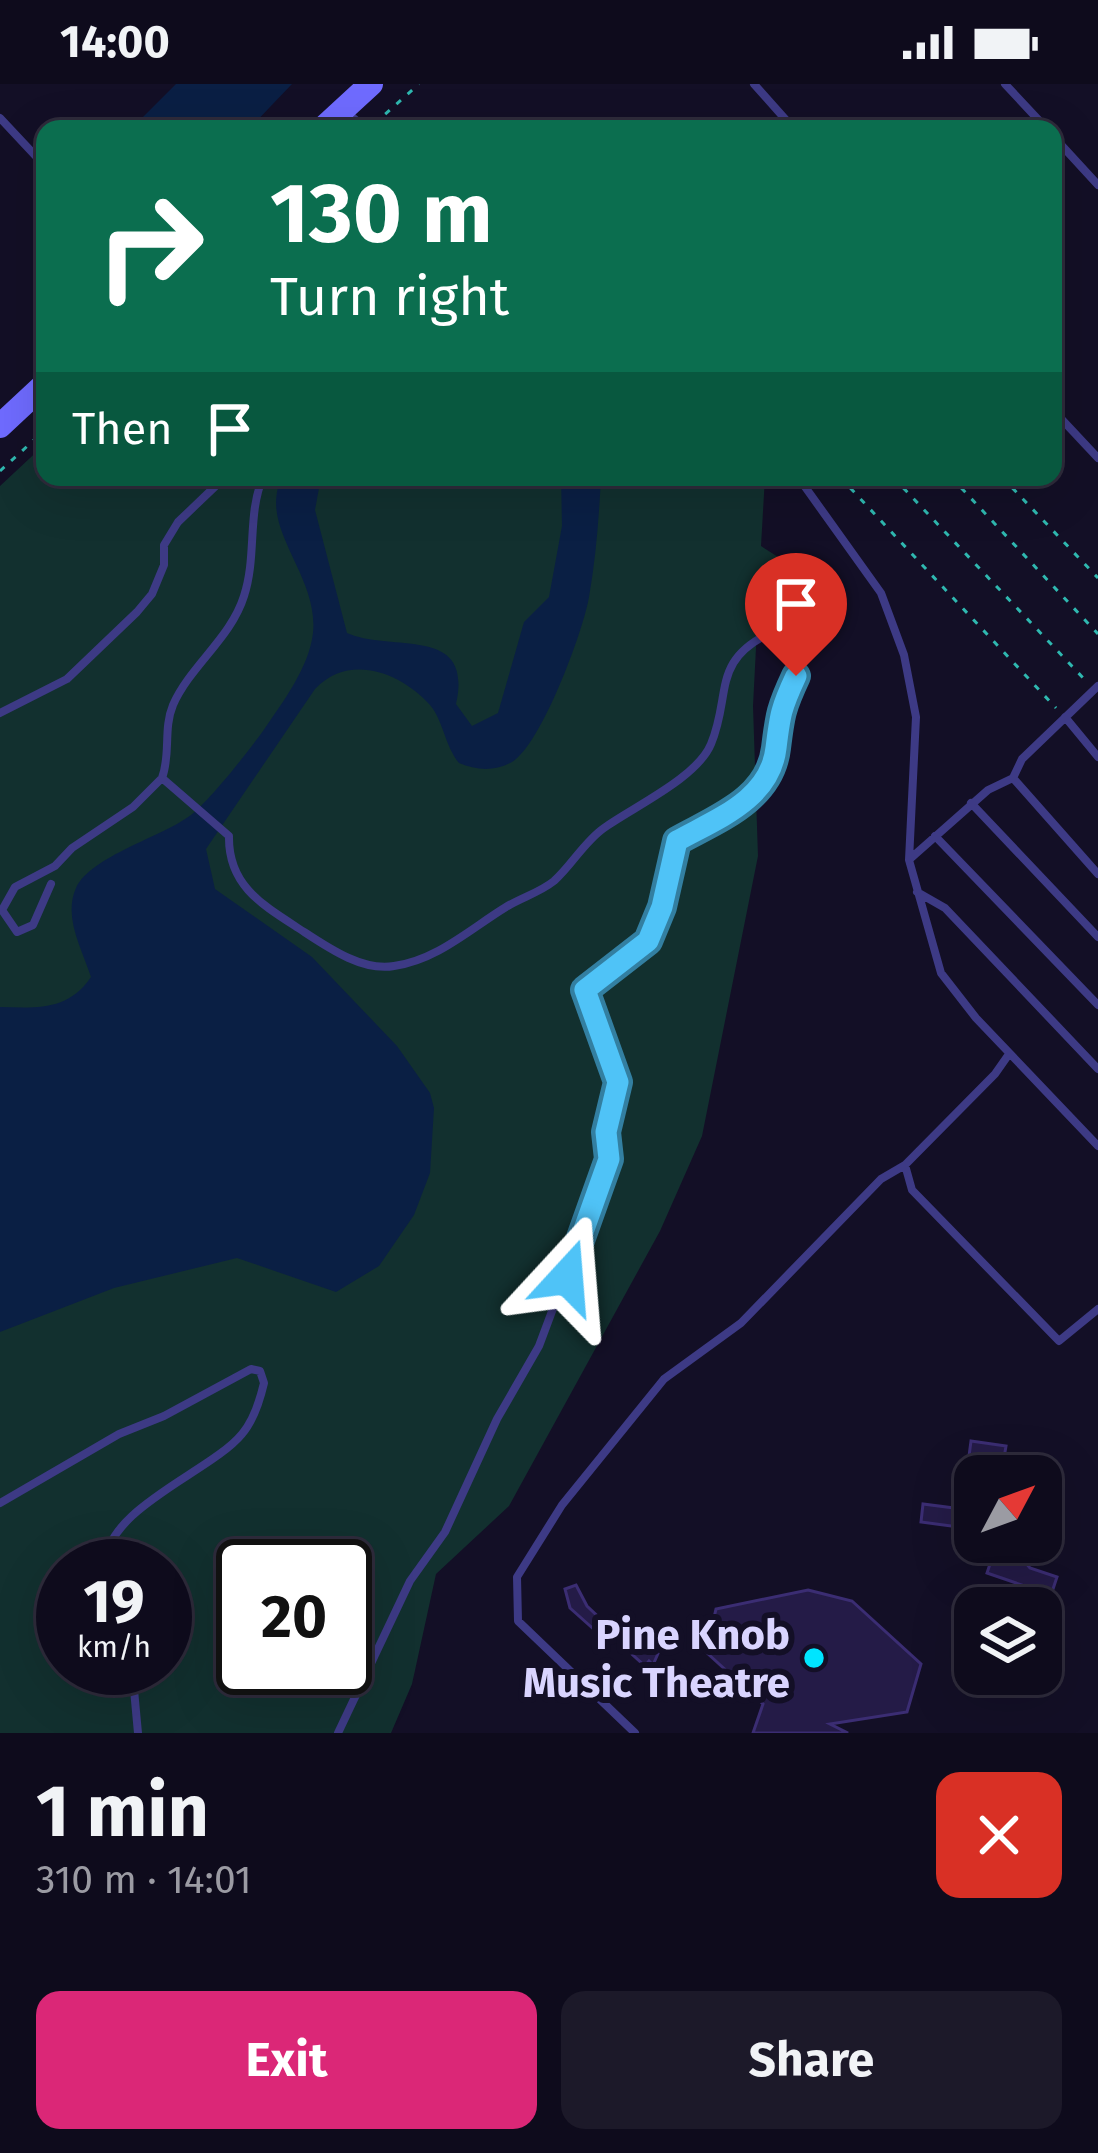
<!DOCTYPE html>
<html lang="en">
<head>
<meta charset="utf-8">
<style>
	body { margin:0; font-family:"Fira Sans",sans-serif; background:#1c1929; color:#f1f3f6; height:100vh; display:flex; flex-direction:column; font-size:45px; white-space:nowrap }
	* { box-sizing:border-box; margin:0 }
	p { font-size:39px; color:#9b9ba3 }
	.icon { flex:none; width:66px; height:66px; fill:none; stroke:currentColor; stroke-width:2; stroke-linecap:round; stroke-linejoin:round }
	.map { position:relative; height:1649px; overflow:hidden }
	.sheet { display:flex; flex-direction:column; background:#0e0b1c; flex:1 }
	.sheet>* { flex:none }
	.guide { position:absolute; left:36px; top:36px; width:1026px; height:366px; border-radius:24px; box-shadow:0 12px 48px #0002,0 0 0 3px #2e2b3b; background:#0b6e4f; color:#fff; overflow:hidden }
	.needle { width:78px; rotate:49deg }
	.buttons { position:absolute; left:954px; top:1371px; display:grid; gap:24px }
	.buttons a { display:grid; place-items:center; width:108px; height:108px; border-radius:24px; background:#0e0b1c; box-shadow:0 12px 48px #0002,0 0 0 3px #2e2b3b; font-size:60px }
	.speed { position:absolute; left:36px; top:1455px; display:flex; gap:24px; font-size:60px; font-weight:700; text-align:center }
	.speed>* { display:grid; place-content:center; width:156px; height:156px; border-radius:50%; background:#0e0b1c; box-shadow:0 12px 48px #0002,0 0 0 3px #2e2b3b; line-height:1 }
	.speed small { font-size:30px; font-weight:400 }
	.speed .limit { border:6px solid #111; border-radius:18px; background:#fff; color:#111 }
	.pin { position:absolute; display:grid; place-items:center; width:102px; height:102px; color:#fff; margin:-123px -51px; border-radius:50% 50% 50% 0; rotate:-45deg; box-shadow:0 0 12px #0007 }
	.pin .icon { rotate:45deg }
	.me { position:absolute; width:132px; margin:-66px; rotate:19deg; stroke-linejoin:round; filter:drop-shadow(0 0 9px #0008) }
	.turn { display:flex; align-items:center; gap:42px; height:252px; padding:0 36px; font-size:54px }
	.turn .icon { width:156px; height:156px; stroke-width:2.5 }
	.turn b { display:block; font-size:84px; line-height:102px }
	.then { display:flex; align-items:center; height:114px; padding:0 36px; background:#0003; gap:24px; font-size:45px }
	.round { display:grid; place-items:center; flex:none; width:126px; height:126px; border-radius:24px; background:#1c1929 }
	.head { display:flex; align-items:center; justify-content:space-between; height:204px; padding:0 36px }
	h1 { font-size:72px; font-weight:700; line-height:90px }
	.primary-button { display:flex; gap:24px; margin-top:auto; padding:24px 36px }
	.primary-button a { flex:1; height:138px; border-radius:24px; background:#db2777; color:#fff; font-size:48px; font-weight:700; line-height:138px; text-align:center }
	.primary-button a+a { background:#1c1929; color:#f1f3f6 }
	.status { display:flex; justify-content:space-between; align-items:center; height:84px; padding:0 60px; background:#0e0b1c; direction:ltr }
	.status svg { height:33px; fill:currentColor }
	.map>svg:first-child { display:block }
</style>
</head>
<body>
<div class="status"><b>14:00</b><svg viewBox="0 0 49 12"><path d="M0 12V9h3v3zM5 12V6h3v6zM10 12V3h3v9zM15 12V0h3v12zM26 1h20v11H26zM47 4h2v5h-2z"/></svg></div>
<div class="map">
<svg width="1098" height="1649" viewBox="0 0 1098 1649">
	<rect width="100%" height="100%" fill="#130f26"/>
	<!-- green -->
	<path fill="#12302f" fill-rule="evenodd" d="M45,360V393H765L761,462L778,473L785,486L774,512L758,525L753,622L758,772L702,1052L660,1147L509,1422L436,1490L412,1600L391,1649H0V402ZM63,1482H165V1584H63ZM243,1482H345V1584H243Z"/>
	<!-- water -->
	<path fill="#0a1f44" d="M176,0H292L249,45H131Z
		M282,393H327L319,404L315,426L347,549C392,569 474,540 456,620L472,642L498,629L524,538L549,513L562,442L561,393H601C599,432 596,474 589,513C583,548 541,661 512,678C494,688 476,686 459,679C445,662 443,636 430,621C400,588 349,569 315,605L206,765L215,805L312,873L397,962L430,1009L434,1024L430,1089L414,1131L379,1182L336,1208L237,1174L114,1204L0,1248V923C37,924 68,927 91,893C82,865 63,833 76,804C91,772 162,753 191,731C211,715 247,669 263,647C282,619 309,584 313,549C319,490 257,444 282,393Z"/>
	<!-- building -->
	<path fill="#241b47" stroke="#3b2d73" stroke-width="3" d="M971,1357L1006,1362L1001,1392H975V1463L957,1461L959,1443L921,1438L923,1420L962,1425Z
		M978,1458H1008L1030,1484L1057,1493L1051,1511L987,1489L991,1477L976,1475Z
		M576,1501L587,1522L606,1540L610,1535L629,1546L633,1541L660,1565L653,1581L649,1577L645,1582L603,1544L598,1549L570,1524L565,1505Z
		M808,1506L852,1517L921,1580L907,1628L830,1640L848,1649H753L763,1620L706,1568L716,1525Z"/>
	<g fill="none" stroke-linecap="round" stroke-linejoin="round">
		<!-- path -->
		<path stroke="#2fb8b0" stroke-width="3" stroke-dasharray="6 9" stroke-linecap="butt" d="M374,40L419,0
			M0,387L45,346
			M840,393L1056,624
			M893,393L1086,597
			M951,393L1098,550
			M1002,393L1098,494"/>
		<!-- lane -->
		<path stroke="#3d3a85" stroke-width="8" d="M754,0L794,45
			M1005,0L1047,45
			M349,30L366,45
			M0,34L45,82
			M1053,52L1098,101
			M1053,326L1098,374
			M798,393L881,509L904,571L916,633L909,776L941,889L976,934L1098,1062
			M1098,602L1022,675L1013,694L1098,790
			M0,629L67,595L137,528L152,510L164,481V461L178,438L225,393
			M1065,633L1098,673
			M162,694L229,752C228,799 259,819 295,842C323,860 360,888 394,882C437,876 470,845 506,823C522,813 539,809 554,797C572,781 584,758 604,744C633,723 697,694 711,660C732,610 710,576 774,547L797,571C796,596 784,610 778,634C774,646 777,659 774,672C762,719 716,735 677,757L661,823L648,857L585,906L617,988L606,1048L609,1075L539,1262L497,1335L445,1448L410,1497L338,1649
			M971,719L1098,853
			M935,752L1098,921
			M911,774L988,706L1013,694
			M51,800L33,841L17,848L2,826L15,803L55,782L72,764L133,723L162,694C171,670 163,645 173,621C190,582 231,554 244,512C257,472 247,431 263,393
			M917,808L945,824L1098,985
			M1009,970L995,990L905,1081L912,1106L1059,1257L1098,1225
			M0,1419L119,1350L164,1332L251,1285L260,1287L264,1299C260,1316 254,1336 242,1350C211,1388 105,1424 105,1482
			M132,1584L138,1649
			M635,1649L518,1537L517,1493L562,1421L664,1295L741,1239L881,1095L905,1081"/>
		<!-- secondary -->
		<path stroke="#6f6bff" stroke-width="24" d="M322,45L371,0
			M0,342L45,300"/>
	</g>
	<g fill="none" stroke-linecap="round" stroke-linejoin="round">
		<defs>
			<path id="route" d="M567,1193L609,1075L606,1048L618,998L585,906L648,857L662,823L677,757C716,735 770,716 776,664C780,631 781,624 796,592"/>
		</defs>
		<!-- route casing -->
		<use href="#route" stroke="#337fa1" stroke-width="30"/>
		<!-- route -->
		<use href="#route" stroke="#4fc3f7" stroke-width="21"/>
	</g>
	<!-- markers -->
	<circle fill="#00e5ff" stroke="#130f26" stroke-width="4.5" cx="814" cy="1574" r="12"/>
	<g text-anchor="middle" stroke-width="12" stroke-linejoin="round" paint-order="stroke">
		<!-- poi labels -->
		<g font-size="42" font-weight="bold" fill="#d9d4ff" stroke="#130f26" text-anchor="end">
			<text x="790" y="1565">Pine Knob<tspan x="790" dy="48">Music Theatre</tspan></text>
		</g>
	</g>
</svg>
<div class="buttons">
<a><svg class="needle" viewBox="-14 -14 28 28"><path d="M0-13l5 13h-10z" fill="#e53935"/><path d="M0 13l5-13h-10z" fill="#9b9ba3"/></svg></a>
<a><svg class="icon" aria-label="layers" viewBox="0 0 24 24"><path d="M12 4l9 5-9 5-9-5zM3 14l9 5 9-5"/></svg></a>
</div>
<div class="speed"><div>19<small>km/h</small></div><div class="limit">20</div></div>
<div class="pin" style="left:796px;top:592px;background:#d93025"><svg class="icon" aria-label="arrive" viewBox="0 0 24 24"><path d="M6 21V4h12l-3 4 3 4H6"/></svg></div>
<svg class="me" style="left:567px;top:1193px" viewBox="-20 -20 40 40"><path d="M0-17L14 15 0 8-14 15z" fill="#4fc3f7" stroke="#fff" stroke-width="4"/></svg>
<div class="guide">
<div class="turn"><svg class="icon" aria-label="right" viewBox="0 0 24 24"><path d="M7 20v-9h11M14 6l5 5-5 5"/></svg><div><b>130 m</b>Turn right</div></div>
<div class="then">Then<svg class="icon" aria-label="arrive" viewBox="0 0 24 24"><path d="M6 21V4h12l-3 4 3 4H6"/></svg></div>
</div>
</div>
<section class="sheet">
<div class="head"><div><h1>1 min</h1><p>310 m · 14:01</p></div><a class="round" style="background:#d93025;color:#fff"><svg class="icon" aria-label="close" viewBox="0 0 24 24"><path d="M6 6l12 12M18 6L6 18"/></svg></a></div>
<div class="primary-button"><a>Exit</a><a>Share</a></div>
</section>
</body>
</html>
